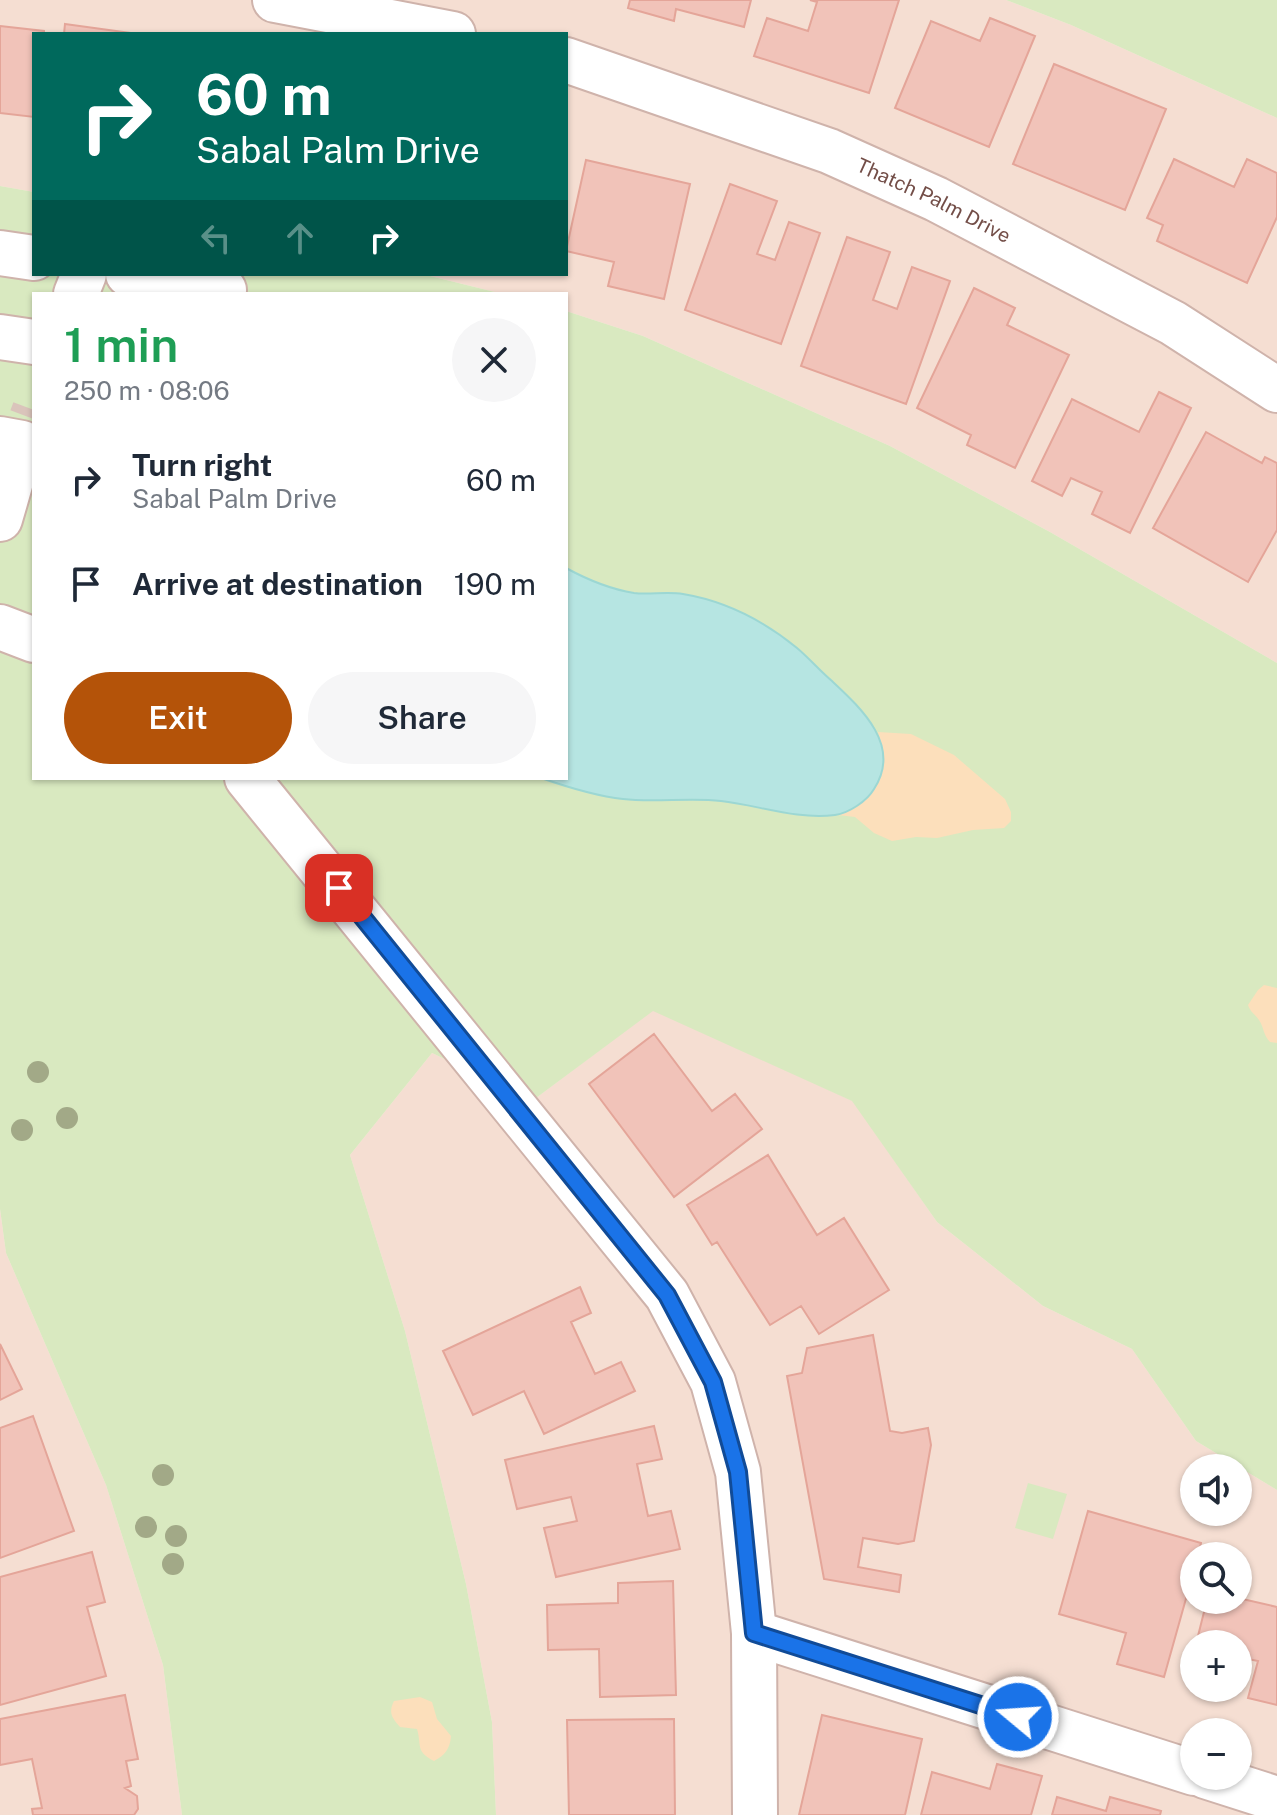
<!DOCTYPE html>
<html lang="en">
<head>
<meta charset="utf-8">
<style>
	body { margin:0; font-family:"Public Sans",sans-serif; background:#f6f6f7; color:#1f2937; height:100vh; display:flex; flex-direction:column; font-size:30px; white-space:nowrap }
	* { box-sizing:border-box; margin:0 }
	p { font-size:26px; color:#747a83 }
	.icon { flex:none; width:44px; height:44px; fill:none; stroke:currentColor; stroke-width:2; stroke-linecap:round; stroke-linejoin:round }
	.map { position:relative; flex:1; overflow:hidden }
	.sheet { position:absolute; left:32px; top:292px; width:536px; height:488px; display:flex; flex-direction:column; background:#fff; border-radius:0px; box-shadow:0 2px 6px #0004 }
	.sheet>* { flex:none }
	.banner { position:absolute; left:32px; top:32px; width:536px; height:244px; border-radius:0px; box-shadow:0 2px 6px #0004; background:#00695c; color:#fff; overflow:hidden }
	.buttons { position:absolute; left:1180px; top:1454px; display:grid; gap:16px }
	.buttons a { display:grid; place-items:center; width:72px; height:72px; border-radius:50%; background:#fff; box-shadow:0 2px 6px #0004; font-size:40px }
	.pin { position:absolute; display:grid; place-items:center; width:68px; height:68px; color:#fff; margin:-34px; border-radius:16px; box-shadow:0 4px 12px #0006 }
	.me { position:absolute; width:88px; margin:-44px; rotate:288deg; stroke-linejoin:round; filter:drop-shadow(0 0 6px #0008) }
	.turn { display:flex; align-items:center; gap:28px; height:168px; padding:0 32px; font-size:36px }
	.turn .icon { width:104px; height:104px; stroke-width:2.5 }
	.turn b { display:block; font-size:56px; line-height:68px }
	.lanes { display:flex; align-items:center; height:76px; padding:0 32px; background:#0003; justify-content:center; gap:40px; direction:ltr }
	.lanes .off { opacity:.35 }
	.round { display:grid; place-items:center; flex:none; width:84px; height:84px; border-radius:42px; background:#f6f6f7 }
	.summary { display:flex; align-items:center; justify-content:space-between; height:136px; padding:0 32px }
	h1 { font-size:48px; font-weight:600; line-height:60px; color:#1e9e55 }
	.cta { display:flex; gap:16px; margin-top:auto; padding:16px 32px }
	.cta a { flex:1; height:92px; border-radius:48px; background:#b45309; color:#fff; font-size:32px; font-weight:600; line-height:92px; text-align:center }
	.cta a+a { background:#f6f6f7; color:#1f2937 }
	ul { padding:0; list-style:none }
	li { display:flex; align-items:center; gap:24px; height:104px; padding:0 32px }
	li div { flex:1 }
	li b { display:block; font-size:30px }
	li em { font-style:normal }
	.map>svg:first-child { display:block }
</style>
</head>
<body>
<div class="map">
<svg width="1277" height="1815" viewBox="0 0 1277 1815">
	<rect width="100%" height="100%" fill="#fcece1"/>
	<!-- residential -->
	<path fill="#f5ded2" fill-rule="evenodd" d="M0,0H1006L1071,25L1277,118V663L1050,532L890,446L643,336L566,311V294H503L422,274H566V34H34V192L0,186Z
		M653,1010L853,1101L937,1222L1043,1306L1132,1349L1196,1441L1277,1490V1815H496L492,1722L466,1584L405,1331L350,1155L432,1053L532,1101ZM1194,1468H1238V1512H1194ZM1194,1556H1238V1600H1194ZM1194,1644H1238V1688H1194ZM1194,1732H1238V1776H1194Z
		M0,1209L6,1253L106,1485L163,1665L182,1815H0Z"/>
	<!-- green -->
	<path fill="#d9e9c0" d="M1006,0H1277V118L1071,25Z
		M0,186L34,192V274H422L503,294H34V778H566V311L643,336L890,446L1050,532L1277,663V1490L1196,1441L1132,1349L1043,1306L937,1222L852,1101L653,1011L532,1101L432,1053L350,1155L405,1331L466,1584L492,1722L496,1815H182L163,1665L106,1485L6,1253L0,1209Z
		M1028,1483L1067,1494L1053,1539L1015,1528Z"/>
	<!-- sand -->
	<path fill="#fcdfbb" d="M878,732L911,734L954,755L1005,799L1011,812V821L1004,828L973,830L937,838L916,837L892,841L874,833L855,817L838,815L853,807L884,755Z
		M1264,985L1277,988V1043L1270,1042C1263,1035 1264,1027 1259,1020C1254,1013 1251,1013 1248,1005L1258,990Z
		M420,1697L432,1702L437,1719L451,1736C450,1749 445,1755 434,1761C415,1751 422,1746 417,1729L400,1727C392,1718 388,1713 394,1701Z"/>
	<!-- water -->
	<path fill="#b6e5e2" stroke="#9cd7d3" stroke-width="2" d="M566,568C588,580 609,589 634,593C650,595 667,591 683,594C725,601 764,621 797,648C809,658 820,671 832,681C862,709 902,746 874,789C867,801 849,813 835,815C796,820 758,805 721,801C689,797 655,803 623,799C595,796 567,787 541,778H566Z"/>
	<!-- building -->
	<path fill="#f1c3b9" stroke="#e4a599" stroke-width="2" d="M630,0H751L744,27L676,9L674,21L628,8Z
		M810,0H899L869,93L754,56L767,18L808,31L817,2Z
		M990,18L1035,36L989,147L895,108L931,21L980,41Z
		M65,24L138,34H64Z
		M0,26L44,31V34H34V117L0,113Z
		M1054,64L1166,109L1125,210L1013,164Z
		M1174,159L1234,187L1247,159L1277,173V217L1247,283L1157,241L1163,225L1147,218Z
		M586,160L690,184L664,299L608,286L614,262L566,251Z
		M730,184L777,201L757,254L775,260L789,222L820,233L781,344L685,310Z
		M847,237L890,252L873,300L897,309L912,267L950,281L906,404L801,366Z
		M974,288L1015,308L1007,325L1069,355L1015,468L967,445L971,435L917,408Z
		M1159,392L1191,408L1130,533L1092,514L1102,492L1071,478L1062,496L1032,481L1072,399L1139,432Z
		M1206,432L1262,463L1265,457L1277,463V530L1248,582L1153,528Z
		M654,1034L712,1111L735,1094L762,1129L674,1197L589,1084Z
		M768,1155L817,1235L844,1218L889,1290L819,1334L801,1306L770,1325L717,1242L712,1245L687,1205Z
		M580,1287L591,1313L571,1322L595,1374L621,1362L635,1391L544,1434L524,1391L473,1415L443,1351Z
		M873,1335L890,1431L902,1433L928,1428L931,1445L914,1541L898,1544L863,1538L858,1567L901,1575L899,1592L824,1579L787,1376L802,1373L807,1348Z
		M0,1344L22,1389L0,1400Z
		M33,1416L74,1531L0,1558V1428Z
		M654,1426L662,1459L637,1464L648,1516L671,1511L680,1549L556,1577L544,1528L577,1521L571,1497L517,1509L505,1460Z
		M1088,1511L1201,1543L1198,1556H1194V1570L1164,1677L1117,1664L1126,1633L1059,1614Z
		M92,1552L105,1602L87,1607L106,1676L0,1705V1577Z
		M673,1581L676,1695L600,1697L599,1649L548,1650L547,1605L618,1603V1583Z
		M1238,1598L1277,1607V1705L1248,1698L1258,1661L1238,1657V1644H1196L1207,1600H1238Z
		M125,1695L138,1759L126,1761L131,1786L125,1788L137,1796L138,1809L134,1815H33L32,1809L42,1808L32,1759L0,1765V1719Z
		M822,1715L922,1739L905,1815H799Z
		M674,1719L675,1815H569L567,1720Z
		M997,1764L1042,1776L1031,1815H921L932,1772L990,1789Z
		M1057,1797L1106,1811L1110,1797L1161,1811L1160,1815H1052Z"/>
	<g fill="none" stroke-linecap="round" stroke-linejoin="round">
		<!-- minor-tunnel -->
		<path stroke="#dac4bb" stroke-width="44" stroke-dasharray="44 22" stroke-linecap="butt" d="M31,418L34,410"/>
		<defs>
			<g id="minor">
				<path d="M275,0L453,34"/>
				<path id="s1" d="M566,60L829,151L936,199L1173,323L1277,390"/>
				<path d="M0,253L34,258"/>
				<path d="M128,274L224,290"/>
				<path d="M76,294L84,274"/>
				<path d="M0,337L34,342"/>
				<path d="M0,439L22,443L0,519"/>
				<path d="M0,627L34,640"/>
				<path d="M247,778L667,1295L713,1382L738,1472L754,1633L755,1815"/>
				<path d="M754,1633L1194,1773"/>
				<path d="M1205,1776L1277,1799"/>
			</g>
		</defs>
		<!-- minor casing -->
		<use href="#minor" stroke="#cfb3ab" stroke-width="48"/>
		<!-- minor -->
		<use href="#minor" stroke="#fff" stroke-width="44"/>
	</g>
	<!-- trees -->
	<g fill="#a2a987">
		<circle cx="38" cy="1072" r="11"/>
		<circle cx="67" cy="1118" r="11"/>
		<circle cx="22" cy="1130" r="11"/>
		<circle cx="163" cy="1475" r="11"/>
		<circle cx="146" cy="1527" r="11"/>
		<circle cx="176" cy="1536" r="11"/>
		<circle cx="173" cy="1564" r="11"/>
	</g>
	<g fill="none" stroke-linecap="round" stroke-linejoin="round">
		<defs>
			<path id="route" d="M339,888L667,1295L713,1382L738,1472L754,1633L1018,1717"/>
		</defs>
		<!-- route casing -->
		<use href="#route" stroke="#114b97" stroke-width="20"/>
		<!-- route -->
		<use href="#route" stroke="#1a73e8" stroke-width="14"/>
	</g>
	<g text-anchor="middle" stroke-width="6" stroke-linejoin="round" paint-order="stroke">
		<!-- street labels -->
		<g font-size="20" fill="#734e48" stroke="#fff0e7">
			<text dy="7" stroke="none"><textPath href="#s1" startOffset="394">Thatch Palm Drive</textPath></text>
		</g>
	</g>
</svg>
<div class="buttons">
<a><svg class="icon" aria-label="sound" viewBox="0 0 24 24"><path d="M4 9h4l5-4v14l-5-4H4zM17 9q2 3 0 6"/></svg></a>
<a><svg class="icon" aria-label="search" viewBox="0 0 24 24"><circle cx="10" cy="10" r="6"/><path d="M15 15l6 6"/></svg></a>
<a>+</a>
<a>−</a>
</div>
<div class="pin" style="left:339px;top:888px;background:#d93025"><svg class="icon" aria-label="arrive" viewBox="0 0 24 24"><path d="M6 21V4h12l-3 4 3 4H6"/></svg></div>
<svg class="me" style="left:1018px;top:1717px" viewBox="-20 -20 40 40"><circle r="17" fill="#1a73e8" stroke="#fff" stroke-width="3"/><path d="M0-11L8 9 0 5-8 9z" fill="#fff"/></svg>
<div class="banner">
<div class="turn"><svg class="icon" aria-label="right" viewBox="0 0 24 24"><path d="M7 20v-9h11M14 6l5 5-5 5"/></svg><div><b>60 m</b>Sabal Palm Drive</div></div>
<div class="lanes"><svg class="icon off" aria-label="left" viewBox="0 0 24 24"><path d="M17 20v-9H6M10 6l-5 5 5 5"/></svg><svg class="icon off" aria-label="ahead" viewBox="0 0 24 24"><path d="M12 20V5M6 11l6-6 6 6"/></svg><svg class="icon" aria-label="right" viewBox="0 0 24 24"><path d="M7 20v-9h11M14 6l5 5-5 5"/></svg></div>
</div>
<section class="sheet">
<div class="summary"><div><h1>1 min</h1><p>250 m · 08:06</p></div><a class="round"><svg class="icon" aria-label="close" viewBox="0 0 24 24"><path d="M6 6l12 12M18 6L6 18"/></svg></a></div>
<ul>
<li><svg class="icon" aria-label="right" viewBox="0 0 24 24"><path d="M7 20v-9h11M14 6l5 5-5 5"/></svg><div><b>Turn right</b><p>Sabal Palm Drive</p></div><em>60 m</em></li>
<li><svg class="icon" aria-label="arrive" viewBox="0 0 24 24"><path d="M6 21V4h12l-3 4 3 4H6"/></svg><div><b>Arrive at destination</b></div><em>190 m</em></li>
</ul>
<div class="cta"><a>Exit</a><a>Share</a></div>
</section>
</div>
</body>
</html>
